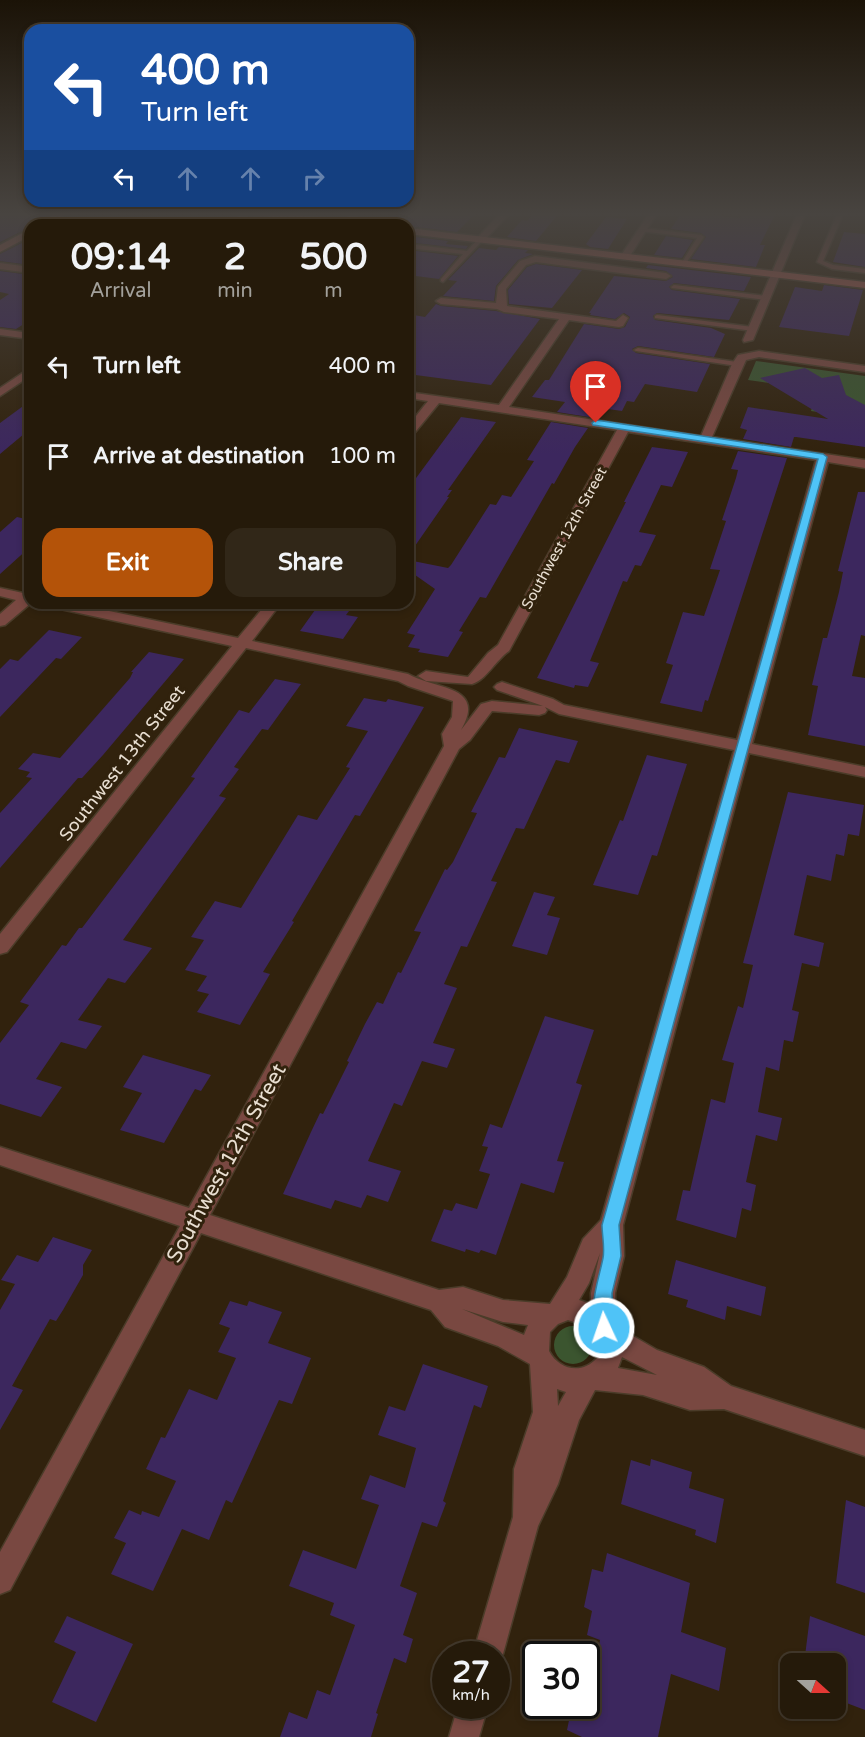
<!DOCTYPE html>
<html lang="en">
<head>
<meta charset="utf-8">
<style>
	body { margin:0; font-family:"Varela Round",sans-serif; background:#312718; color:#f1f3f6; height:100vh; display:flex; flex-direction:column; font-size:22px; white-space:nowrap }
	* { box-sizing:border-box; margin:0 }
	p { font-size:20px; color:#a3a19c }
	.icon { flex:none; width:33px; height:33px; fill:none; stroke:currentColor; stroke-width:2; stroke-linecap:round; stroke-linejoin:round }
	.map { position:relative; flex:1; overflow:hidden }
	.details { position:absolute; left:24px; top:219px; width:390px; height:390px; display:flex; flex-direction:column; background:#251a0a; border-radius:18px; box-shadow:0 3px 9px #0003,0 0 0 2px #42382b }
	.details>* { flex:none }
	.banner { position:absolute; left:24px; top:24px; width:390px; height:183px; border-radius:18px; box-shadow:0 3px 9px #0003,0 0 0 2px #42382b; background:#1a4fa0; color:#fff; overflow:hidden }
	.needle { width:39px; rotate:111deg }
	.controls { position:absolute; left:780px; top:1653px; display:grid; gap:12px }
	.controls a { display:grid; place-items:center; width:66px; height:66px; border-radius:12px; background:#251a0a; box-shadow:0 3px 9px #0003,0 0 0 2px #42382b; font-size:30px }
	.speed { position:absolute; left:432px; top:1641px; display:flex; gap:12px; font-size:30px; font-weight:700; text-align:center }
	.speed>* { display:grid; place-content:center; width:78px; height:78px; border-radius:50%; background:#251a0a; box-shadow:0 3px 9px #0003,0 0 0 2px #42382b; line-height:1 }
	.speed small { font-size:15px; font-weight:400 }
	.speed .limit { border:3px solid #111; border-radius:9px; background:#fff; color:#111 }
	.pin { position:absolute; display:grid; place-items:center; width:51px; height:51px; color:#fff; margin:-62px -26px; border-radius:50% 50% 50% 0; rotate:-45deg; box-shadow:0 0 6px #0007 }
	.pin .icon { rotate:45deg }
	.me { position:absolute; width:66px; margin:-33px; rotate:357deg; stroke-linejoin:round; filter:drop-shadow(0 0 4px #0008) }
	.turn { display:flex; align-items:center; gap:21px; height:126px; padding:0 18px; font-size:27px }
	.turn .icon { width:78px; height:78px; stroke-width:2.5 }
	.turn b { display:block; font-size:42px; line-height:51px }
	.lanes { display:flex; align-items:center; height:57px; padding:0 18px; background:#0003; justify-content:center; gap:30px; direction:ltr }
	.lanes .off { opacity:.35 }
	.eta { display:flex; justify-content:space-evenly; align-items:center; height:102px; text-align:center }
	.eta b { font-size:36px; font-weight:700; line-height:42px }
	.button { display:flex; gap:12px; margin-top:auto; padding:12px 18px }
	.button a { flex:1; height:69px; border-radius:18px; background:#b45309; color:#fff; font-size:24px; font-weight:700; line-height:69px; text-align:center }
	.button a+a { background:#312718; color:#f1f3f6 }
	ul { padding:0; list-style:none }
	li { display:flex; align-items:center; gap:18px; height:90px; padding:0 18px }
	li div { flex:1 }
	li b { display:block; font-size:22px }
	li em { font-style:normal }
	.map>svg:first-child { display:block }
</style>
</head>
<body>
<div class="map">
<svg width="865" height="1737" viewBox="0 0 865 1737">
	<rect width="100%" height="100%" fill="#31220d"/>
	<!-- green -->
	<path fill="#3b552f" d="M756,361L865,376V419L811,411L817,390L748,380Z
		M554 1345a19 19 0 1 1 38 0a19 19 0 1 1-38 0Z"/>
	<!-- building -->
	<path fill="#3c275e" d="M0,212L30,214V227L0,242Z
		M408,212H450L474,215L457,232L408,226Z
		M535,212H560L536,241L507,237L522,220L527,221Z
		M682,212L740,218L743,212H776L760,245H765L756,267L691,259L706,237L701,233L671,229Z
		M606,217L627,219L608,249L590,247L586,244Z
		M844,232L865,234V267L833,262Z
		M408,236L448,241L446,244L468,246L466,249L408,242Z
		M666,236L693,240L682,258L654,255Z
		M30,239V265L0,261V254Z
		M499,247L528,250L525,253L533,254L518,260L496,286L494,301L443,296L457,281L448,280L479,248L496,250Z
		M408,250L458,256L439,279L408,275Z
		M536,264L582,270L552,308L509,304L508,290L527,267Z
		M648,265L751,277L744,291L674,283L669,287L672,290L740,299L729,320L657,313L653,316L655,320L711,328L725,334L714,357L638,346L632,349L636,353L710,364L697,392L645,384L634,402L627,401L622,411L601,408L595,418L557,412L565,402L532,397L545,380H549L584,324L619,329L625,327L630,317L624,313L615,319L590,315L591,313H589L614,276L666,281L673,277L666,271L646,268Z
		M0,271L30,275V320L16,329L0,327V300L9,294L0,292Z
		M824,285L863,290L849,336L779,327L795,287L822,291Z
		M436,304L441,306L496,311L540,319L491,385L408,374V314L425,317Z
		M805,368L822,378L839,375L846,395L865,405V447L796,437H794L791,447L743,439L747,430L740,428L748,407L828,419L760,378Z
		M30,401V429L0,454V423Z
		M461,417L496,422L448,490H452L447,497H449L408,556V489Z
		M551,422L588,428L575,447L554,484L552,483L486,598L480,597L459,631L463,632L448,657L418,652L420,649L408,647L415,635L407,633L435,589L408,570V560L448,568L451,565L490,504L496,505L502,495L511,497L534,461L527,460Z
		M652,447L688,452L672,487L661,485L639,532L656,535L641,566L635,565L627,582L623,581L590,661L599,663L588,687L575,685L574,688L537,678L626,502H624Z
		M738,451L787,458L708,701L705,700L702,712L660,703L673,665L666,663L683,612L704,616L720,570L710,569L726,521L722,520L736,478L738,470L731,469Z
		M858,492H865V636L861,635L852,676L865,678V746L808,735L818,686L812,685L823,638H827L839,592L843,572L838,571Z
		M17,517L30,520V547L0,574V532Z
		M320,603H355L346,615L358,617L343,639L300,631Z
		M49,630L82,637L61,659L56,658L0,717V669L10,659L18,661Z
		M149,652L184,659L103,755L82,778H78L0,868V813L32,778L26,777L30,772L18,769L33,753L60,758L130,678L133,672H131Z
		M275,679L301,684L268,730L262,729L234,767L239,769L219,796L226,798L123,940L152,948L125,983L108,978L78,1020L102,1026L86,1049L61,1042L36,1079L62,1087L41,1117L0,1104V1043L29,1005L20,1002L62,945L66,946L79,928H82L135,858L195,778L191,777L239,710L249,713Z
		M364,698L386,702L388,699L424,707L360,816L355,815L292,921L294,922L263,972L270,974L240,1025L197,1012L209,994L197,991L207,976L185,970L204,940L191,937L215,901L241,908L298,815L317,820L350,768L346,767L368,731L346,726Z
		M519,728L578,741L569,763L556,760L524,829L516,828L491,881L497,882L467,947L461,946L444,984L457,988L433,1043L455,1049L447,1068L422,1061L402,1106L394,1103L368,1161L401,1171L388,1202L367,1195L361,1208L335,1200L331,1209L283,1194L311,1132L320,1113L323,1114L349,1062L347,1061L365,1024L377,1002L383,1004L398,972L401,973L421,932L414,931L445,869L447,870L453,862L477,813L471,812L490,775L499,757L505,758Z
		M647,755L687,764L657,856L652,855L638,895L593,885L620,820L623,821Z
		M788,792L864,805L859,836L848,834L844,856L836,854L831,881L807,875L794,935L824,943L819,967L802,963L792,1010L799,1012L793,1042L784,1040L779,1071L766,1067L758,1112L782,1118L777,1141L756,1135L746,1182L756,1185L751,1211L742,1208L736,1238L676,1220L683,1190L690,1191L711,1099L725,1103L734,1063L722,1060L738,1006L743,1008L753,965L743,963Z
		M534,892L555,897L547,915L560,918L547,955L512,946Z
		M545,1016L594,1030L576,1083L582,1085L557,1161L564,1162L554,1193L521,1183L496,1255L481,1250L479,1253L466,1249L465,1252L431,1241L444,1209L452,1211L456,1203L477,1209L490,1174L479,1171L488,1147L482,1146L490,1124L502,1128Z
		M143,1055L211,1075L201,1091L195,1089L164,1143L120,1130L142,1093L123,1087Z
		M53,1237L92,1250L83,1265V1275L63,1310L56,1321L50,1319L12,1386L23,1390L0,1430V1310L15,1284L1,1280L17,1255L38,1262Z
		M676,1260L766,1287L761,1316L727,1306L725,1320L686,1307L688,1300L668,1294Z
		M230,1301L247,1306L249,1301L282,1312L268,1343L311,1358L292,1404L279,1400L232,1503L226,1500L209,1540L182,1529L153,1591L111,1574L126,1543L114,1538L129,1510L141,1515L142,1511L159,1517L176,1481L146,1469L161,1437L165,1438L189,1389L217,1400L236,1358L218,1352L230,1328L219,1324Z
		M423,1364L488,1386L481,1408L474,1405L443,1501L446,1503L437,1527L422,1522L400,1586L417,1593L403,1635L413,1639L406,1663L394,1658L376,1713L378,1714L371,1737H280L289,1712L307,1719L317,1690L330,1695L355,1625L330,1615L334,1603L289,1586L303,1550L356,1569L379,1505L361,1499L370,1475L405,1488L416,1448L378,1435L389,1406L405,1411Z
		M651,1459L692,1472L689,1488L724,1499L716,1543L695,1535L696,1530L621,1504L631,1460L650,1466Z
		M846,1500L865,1507V1593L836,1583Z
		M607,1553L690,1583L681,1632L726,1648L719,1691L671,1674L658,1737H582L567,1730L572,1706H586V1676L594,1679L600,1640L587,1635L592,1611L584,1607L592,1569L603,1572Z
		M67,1616L133,1644L96,1722L52,1702L76,1652L54,1642Z
		M810,1616L865,1636V1710L836,1699V1664H804Z"/>
	<g fill="none" stroke-linecap="round" stroke-linejoin="round">
		<defs>
			<path id="lane" d="M32,212H48L62,215L59,217Z
				M838,212H844L823,261L833,265L865,269V273L832,269L817,262Z
				M642,228L701,235L704,237L684,266L681,264L697,238L640,231Z
				M479,238L484,239L443,282L441,281V279L463,254L408,248V244L467,251Z
				M674,285L766,296L769,298L766,300L672,288L671,287Z
				M657,315L753,327L756,329L753,331L655,318V316Z
				M638,348L737,362L741,364L737,366L636,351L634,350Z"/>
			<path id="street" d="M243,212H252L236,225H226Z
				M353,212H362L348,225H342V221Z
				M502,212H511L484,241H478V237Z
				M650,212H658L628,259H622L620,257Z
				M798,212H806L753,340L744,342L743,340Z
				M535,256L666,273L671,276L666,279L536,262L526,265L506,289L507,306L616,321L623,315L628,318L623,326L619,327L569,320L509,407L701,436L732,364L738,355L759,351L865,366V372L759,357L746,360L712,437L865,460V468L828,462L752,744L865,767V777L749,753L623,1225L624,1256L615,1293L616,1326L657,1350L704,1367L731,1386L865,1430V1456L724,1409L690,1410L643,1395L595,1390L579,1420L558,1484L538,1526L503,1654L496,1665V1654H473L513,1517L514,1469L533,1412L530,1364L498,1346L445,1327L431,1310L201,1233L10,1590L0,1594V1552L180,1226L0,1165V1147L189,1208L444,746L442,734L452,717L453,701L408,686L398,681L246,648L7,952L0,954V934L232,646L51,607L44,603H71L238,638L267,603H281L252,641L408,674C436,690 487,685 461,730L481,704L492,701L543,706L497,690L494,687L497,684L502,682L553,699L564,705L737,740L816,460L628,432L509,651C496,660 486,680 472,684L426,681L418,676L426,671L468,677L488,653L498,645L617,430L439,403L412,436L408,438V426L428,401L408,398V392L499,405L559,319L504,312L497,309L441,304L436,301L441,298L496,303L498,287L520,261ZM545,707L559,714L734,750L601,1220L583,1239L567,1277L550,1304L503,1300L463,1287L439,1290L210,1215L459,749L470,740L492,711L539,715L545,713L547,710ZM600,1253L591,1293V1304L579,1300L589,1283ZM462,1309L503,1322L528,1325L524,1335ZM568,1320C586,1325 602,1338 597,1358C582,1375 559,1370 549,1351L550,1332L558,1324ZM622,1357L657,1375L618,1368ZM557,1389L566,1392L558,1406Z
				M0,263L30,267V273L0,269Z
				M0,329L30,333V339L0,335Z
				M30,368V376L0,396V388Z
				M0,588L23,593L30,590L31,603L5,625L0,626V614L16,600L0,596Z
				M458,1706H488L479,1737H449Z"/>
			<path id="secondary" d="M58,212H68L47,225H37Z
				M249,212H274L361,222L365,225H339L253,215Z
				M408,228L865,282V288L408,234Z
				M30,229V236L0,252V245Z"/>
		</defs>
		<!-- lane casing -->
		<use href="#lane" stroke="#4b3c29" stroke-width="3"/>
		<!-- street casing -->
		<use href="#street" stroke="#4b3c29" stroke-width="3"/>
		<!-- secondary casing -->
		<use href="#secondary" stroke="#4b3c29" stroke-width="3"/>
		<!-- lane -->
		<use href="#lane" fill="#794841" fill-rule="evenodd"/>
		<!-- street -->
		<use href="#street" fill="#794841" fill-rule="evenodd"/>
		<!-- secondary -->
		<use href="#secondary" fill="#a85950" fill-rule="evenodd"/>
	</g>
	<!-- sky -->
	<linearGradient id="sky" x2="0" y2="1"><stop stop-color="#1b1307"/><stop offset="0.47" stop-color="#484440"/><stop offset="1" stop-color="#484440" stop-opacity="0"/></linearGradient>
	<rect width="865" height="455" fill="url(#sky)"/>
	<!-- route -->
	<path fill="#4fc3f7" stroke="#337fa1" stroke-width="1.5" d="M596,420L823,454L827,457L619,1225L621,1256L612,1293L614,1328L611,1334L604,1337L598,1334C587,1309 598,1283 603,1258C605,1248 602,1235 602,1225L818,459L593,425L592,423Z"/>
	<g text-anchor="middle" stroke-width="6" stroke-linejoin="round" paint-order="stroke">
		<!-- far-street labels -->
		<g font-size="15" fill="#e9dfd2" stroke="#31220d">
			<text transform="translate(564 538) rotate(-61)" y="5">Southwest 12th Street</text>
		</g>
		<!-- street labels -->
		<g font-size="18" fill="#e9dfd2" stroke="#31220d">
			<text transform="translate(122 763) rotate(-52)" y="6">Southwest 13th Street</text>
		</g>
		<!-- near-street labels -->
		<g font-size="21" fill="#e9dfd2" stroke="#31220d">
			<text transform="translate(226 1163) rotate(-61)" y="7">Southwest 12th Street</text>
		</g>
	</g>
</svg>
<div class="controls">
<a><svg class="needle" viewBox="-14 -14 28 28"><path d="M0-13l5 13h-10z" fill="#e53935"/><path d="M0 13l5-13h-10z" fill="#a3a19c"/></svg></a>
</div>
<div class="speed"><div>27<small>km/h</small></div><div class="limit">30</div></div>
<div class="pin" style="left:596px;top:423px;background:#d93025"><svg class="icon" aria-label="arrive" viewBox="0 0 24 24"><path d="M6 21V4h12l-3 4 3 4H6"/></svg></div>
<svg class="me" style="left:604px;top:1328px" viewBox="-20 -20 40 40"><circle r="17" fill="#4fc3f7" stroke="#fff" stroke-width="3"/><path d="M0-11L8 9 0 5-8 9z" fill="#fff"/></svg>
<div class="banner">
<div class="turn"><svg class="icon" aria-label="left" viewBox="0 0 24 24"><path d="M17 20v-9H6M10 6l-5 5 5 5"/></svg><div><b>400 m</b>Turn left</div></div>
<div class="lanes"><svg class="icon" aria-label="left" viewBox="0 0 24 24"><path d="M17 20v-9H6M10 6l-5 5 5 5"/></svg><svg class="icon off" aria-label="ahead" viewBox="0 0 24 24"><path d="M12 20V5M6 11l6-6 6 6"/></svg><svg class="icon off" aria-label="ahead" viewBox="0 0 24 24"><path d="M12 20V5M6 11l6-6 6 6"/></svg><svg class="icon off" aria-label="right" viewBox="0 0 24 24"><path d="M7 20v-9h11M14 6l5 5-5 5"/></svg></div>
</div>
<section class="details">
<div class="eta">
<div><b>09:14</b><p>Arrival</p></div>
<div><b>2</b><p>min</p></div>
<div><b>500</b><p>m</p></div>
</div>
<ul>
<li><svg class="icon" aria-label="left" viewBox="0 0 24 24"><path d="M17 20v-9H6M10 6l-5 5 5 5"/></svg><div><b>Turn left</b></div><em>400 m</em></li>
<li><svg class="icon" aria-label="arrive" viewBox="0 0 24 24"><path d="M6 21V4h12l-3 4 3 4H6"/></svg><div><b>Arrive at destination</b></div><em>100 m</em></li>
</ul>
<div class="button"><a>Exit</a><a>Share</a></div>
</section>
</div>
</body>
</html>
